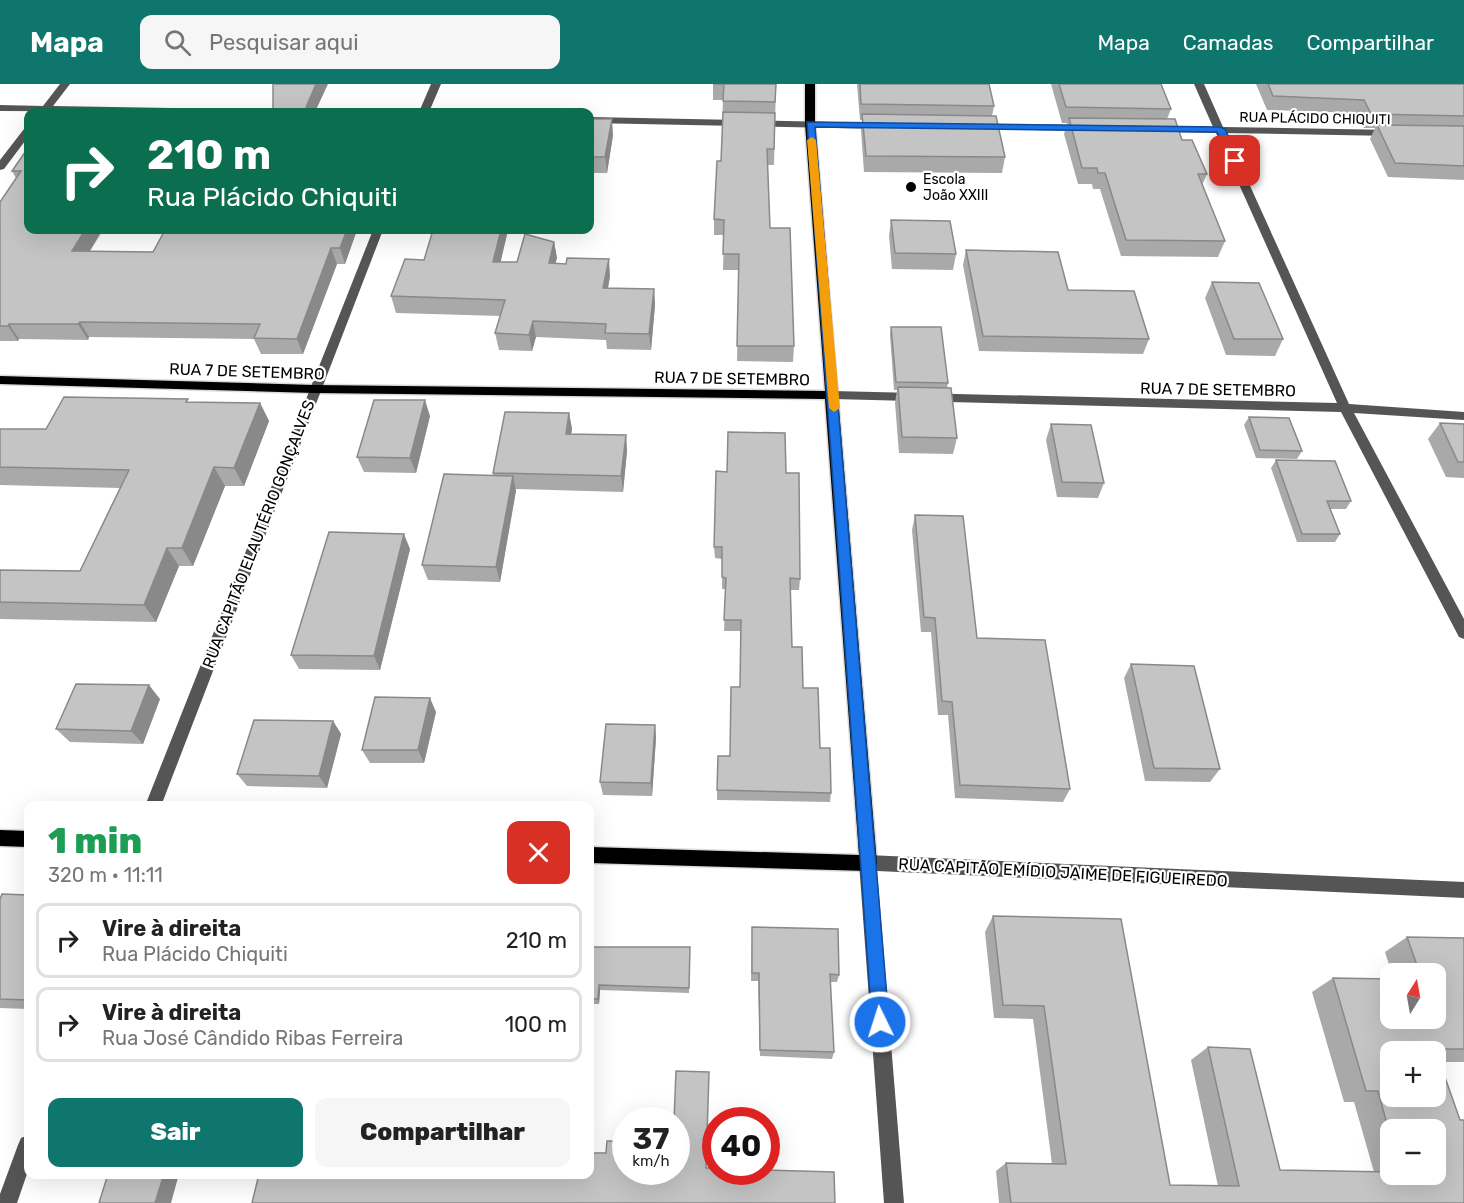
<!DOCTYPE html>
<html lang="pt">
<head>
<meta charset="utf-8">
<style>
	body { margin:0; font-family:Rubik,sans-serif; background:#f6f6f6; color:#222; height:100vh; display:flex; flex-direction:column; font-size:22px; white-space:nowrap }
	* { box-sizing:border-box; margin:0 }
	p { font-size:20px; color:#767676 }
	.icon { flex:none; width:33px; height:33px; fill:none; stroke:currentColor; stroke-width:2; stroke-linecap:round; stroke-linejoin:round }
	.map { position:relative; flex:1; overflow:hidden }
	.drawer { position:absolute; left:24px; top:717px; width:570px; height:378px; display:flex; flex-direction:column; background:#fff; border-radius:12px; box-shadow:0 6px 24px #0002 }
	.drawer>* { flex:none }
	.top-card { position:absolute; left:24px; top:24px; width:570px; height:126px; border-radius:12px; box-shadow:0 6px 24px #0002; background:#0b6e4f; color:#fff; overflow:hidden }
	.needle { width:39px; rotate:11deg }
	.buttons { position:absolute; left:1380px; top:879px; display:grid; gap:12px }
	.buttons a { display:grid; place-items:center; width:66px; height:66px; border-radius:12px; background:#fff; box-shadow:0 6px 24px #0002; font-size:30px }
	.speed { position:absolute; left:612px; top:1023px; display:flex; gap:12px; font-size:30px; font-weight:700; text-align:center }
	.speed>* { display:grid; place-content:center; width:78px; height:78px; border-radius:50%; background:#fff; box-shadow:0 6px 24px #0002; line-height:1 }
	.speed small { font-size:15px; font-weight:400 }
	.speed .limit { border:9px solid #d22; background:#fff; color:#111 }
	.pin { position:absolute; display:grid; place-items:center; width:51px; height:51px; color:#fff; margin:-26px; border-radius:12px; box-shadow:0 3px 9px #0006 }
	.me { position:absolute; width:66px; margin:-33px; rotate:356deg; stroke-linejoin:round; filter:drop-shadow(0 0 4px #0008) }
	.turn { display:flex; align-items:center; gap:21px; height:126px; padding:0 24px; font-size:27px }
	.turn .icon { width:78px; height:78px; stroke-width:2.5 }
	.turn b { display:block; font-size:42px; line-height:51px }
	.round { display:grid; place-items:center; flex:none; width:63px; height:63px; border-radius:12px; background:#f6f6f6 }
	.headline { display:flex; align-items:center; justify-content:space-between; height:102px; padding:0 24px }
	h1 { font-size:36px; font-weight:800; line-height:45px; color:#1e9e55 }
	.cta { display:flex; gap:12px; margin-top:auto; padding:12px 24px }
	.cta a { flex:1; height:69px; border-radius:12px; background:#0f766e; color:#fff; font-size:24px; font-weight:800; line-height:69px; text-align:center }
	.cta a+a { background:#f6f6f6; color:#222 }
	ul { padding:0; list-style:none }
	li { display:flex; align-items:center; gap:18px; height:75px; margin:0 12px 9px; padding:0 12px; border:3px solid #e0e0e0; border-radius:12px }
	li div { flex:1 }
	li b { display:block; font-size:22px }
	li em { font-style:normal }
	header { display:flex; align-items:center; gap:36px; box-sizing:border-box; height:84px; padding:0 30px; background:#0f766e; color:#fff }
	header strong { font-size:28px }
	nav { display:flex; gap:33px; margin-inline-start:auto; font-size:21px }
	.search { width:420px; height:54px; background:#f6f6f6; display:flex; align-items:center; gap:15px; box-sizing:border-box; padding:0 21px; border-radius:12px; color:#767676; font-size:22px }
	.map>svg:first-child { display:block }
</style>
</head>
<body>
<header>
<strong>Mapa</strong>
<div class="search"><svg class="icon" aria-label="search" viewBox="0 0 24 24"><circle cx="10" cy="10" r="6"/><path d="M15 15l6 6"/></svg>Pesquisar aqui</div>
<nav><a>Mapa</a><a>Camadas</a><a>Compartilhar</a></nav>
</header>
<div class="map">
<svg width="1464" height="1119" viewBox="0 0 1464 1119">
	<rect width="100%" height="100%" fill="#fff"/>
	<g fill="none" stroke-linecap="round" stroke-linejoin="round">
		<defs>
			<path id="major" d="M805,0H815V40L877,779L874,785L868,787L590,779V763L859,771L825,315L314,309L0,300V292L314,301L825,307L805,40Z
				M0,746L28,747V763L0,762Z"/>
		</defs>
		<!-- major casing -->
		<use href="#major" stroke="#dbdbdb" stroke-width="3"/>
		<!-- minor -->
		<path fill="#555" fill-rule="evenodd" d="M60,0H70L53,22L231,25L236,28L0,27V21L43,22Z
			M431,0H441L429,28H419Z
			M1194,0H1204L1223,43L1392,46L1397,49L1392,52L1226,49L1349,320L1464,328V336L1354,329L1464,535V555L1459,553L1341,328L833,315L827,311L833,307L1337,319L1216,49L1158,48L1153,45L1158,42L1213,43Z
			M590,33L882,39L887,42L882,45L590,39Z
			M978,40L1086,41L1091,44L1086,47L974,45L973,43Z
			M28,44V53L4,85L0,86V76L24,45Z
			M373,146H383L161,722H145Z
			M868,771L1464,798V814L877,787L904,1119H884L859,779L862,773Z
			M28,1051V1087L17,1119H0V1110L18,1061L21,1054Z"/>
		<!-- major -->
		<use href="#major" fill="#000" fill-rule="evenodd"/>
	</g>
	<!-- wall -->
	<path fill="#a9a9a9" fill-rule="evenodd" d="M713,0H776L774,81H767L770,144L794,262L793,278L737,277L739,186H723L724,151H714V135L721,77L723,16H713Z
		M857,0H989L994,22L992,32L1005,73L1002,89L864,88L861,46L862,36H860Z
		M1051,0H1161L1171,25L1167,35L1207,90L1202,101L1225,157L1218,173L1121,172L1100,105H1093L1092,100H1078L1064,50L1067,39H1062Z
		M1256,0H1464V96L1388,93L1370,55L1375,44H1364L1357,29L1267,26Z
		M590,35L613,51L607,89H590Z
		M28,64V146H103L90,167L153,168L165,146H357L345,180H337L303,270H261L254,255L89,253L88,256L19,255L18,257H0V118L16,94L12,87Z
		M891,136L956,170L953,186L892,185L889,152Z
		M433,146H508L500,178H517L554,158L557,174L555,179L610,192L608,204L654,205L655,221L651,266L607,265L606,256L536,253L532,267L499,266L495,249L501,232L396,229L391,212L424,176Z
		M966,166L1068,206L1149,255L1143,270L979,267L963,181Z
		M1212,198L1283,255L1275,272L1226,271L1205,214Z
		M891,243L948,299L947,304L957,354L953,370L899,369L895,319L897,306H894L890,251Z
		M189,318L260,319L269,337L244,402H225L193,482H179L156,538L0,535V486L80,487L120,404L0,401V345H46Z
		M569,329L572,345L571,350L626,351L627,367L623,408L516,405L500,498L428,496L422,481L493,391V389Z
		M430,332L416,389L364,388L357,373Z
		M1249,333L1302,367L1297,375L1256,374L1244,341Z
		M1440,339L1464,340V394L1446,393L1428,355Z
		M1051,340L1104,399L1098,414L1057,413L1046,356Z
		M1276,376L1351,417L1346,425H1330L1340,450L1335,458H1297L1271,384Z
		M786,389L800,495L799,506H790L792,563L820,664L831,709L830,718L717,716V706L730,672L740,603V547H724L726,505H722V475L715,474L714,463Z
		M915,431L977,554L1070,705L1063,718L955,714L948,631H938L931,548H921L912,446Z
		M410,465L380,586L299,585L291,571Z
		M1131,580L1220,685L1210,698L1145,697L1124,594Z
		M160,615L143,660L70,658L56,645Z
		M436,628L424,679H370L362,666Z
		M333,637L341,650L327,704L247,702L237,690Z
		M655,641L656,654L652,712L603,711L600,698Z
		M28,811V925L0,924V815Z
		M993,832L1170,1101L1218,1102L1191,976L1208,963L1280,1086L1374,1088L1354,1018H1344L1312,908L1333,894L1390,934L1436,890H1392L1385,868L1407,853L1464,854V978H1440L1464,1119H999L996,1087L1006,1079L1052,1080L1033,935L994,934L985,848ZM1390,1046L1436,1090H1390Z
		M752,843L839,891L837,898H830L834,968L832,975L760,972L758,897H751Z
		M590,863L690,869L689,909L600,906L599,920H590Z"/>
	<!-- shaded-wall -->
	<path fill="#898989" d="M316,0H328L315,28H304Z
		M612,35L613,51L607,89L605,73Z
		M85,146H102L81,182L72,167Z
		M347,146H357L345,180L340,164Z
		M501,146H508L497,194L493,178Z
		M554,158L557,174L551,195L549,179Z
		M331,164L337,180L303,270L297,255Z
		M609,175L610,192L605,220L603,204Z
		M654,205L655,221L651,266L649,250Z
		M533,237L536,253L532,267L529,251Z
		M80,238L89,253L88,256L78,240Z
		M9,240L19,255L18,257L8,242Z
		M425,316L430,332L416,389L410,374Z
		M260,319L269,337L244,402L234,384Z
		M569,329L572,345L569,366L566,350Z
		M626,351L627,367L623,408L621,392Z
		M214,383L225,402L193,482L182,464Z
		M513,392L516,407L500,498L496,483Z
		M404,450L410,465L380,586L374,572Z
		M167,464L179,482L156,538L144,521Z
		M149,601L160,615L143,660L131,647Z
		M430,614L436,628L424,679L418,666Z
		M333,637L341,650L327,704L319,692Z
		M655,641L656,654L652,712L651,699Z
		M599,901L600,906L599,920L598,915Z
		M164,1090H179L171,1119H155Z"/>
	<!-- building -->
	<path fill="#c4c4c4" stroke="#898989" stroke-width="1.5" fill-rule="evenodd" d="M273,0H316L304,28H55L56,27H273Z
		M713,0H776L775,18L723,17L724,0Z
		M860,0H989L994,22L861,20Z
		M1059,0H1161L1171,25L1066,23Z
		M1268,0H1464V32L1371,30L1364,16L1273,12Z
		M723,28L775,29L774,65H767L770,144H790L794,262H737L739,170H723L724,136L714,135L717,77H721Z
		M862,30L996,32L1005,73L866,72Z
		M1069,34L1175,35L1182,56H1192L1207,90H1198L1225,157L1126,156L1105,89H1098L1097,84H1082Z
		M590,35H612L605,73H590Z
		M1377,41L1464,42V82L1395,79Z
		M28,64V146H85L72,167L153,168L165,146H347L340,164H331L297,255L254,254L260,240L80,238L78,240H9L8,242H0V118L21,87H12Z
		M891,136L950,137L956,170L895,169Z
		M433,146H501L493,178H517L525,150L554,158L549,179L566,180L567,174L609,175L603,204L654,205L649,250L605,249L606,240L533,237L529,251L495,249L505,216L391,212L405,175L424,176Z
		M966,166L1058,168L1068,206L1134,207L1149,255L983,252Z
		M1212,198L1259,199L1283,255H1234Z
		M891,243H941L948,299L896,298Z
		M898,303L951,304L957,354L902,353Z
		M64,313L188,315L186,318L260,319L234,384L214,383L182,464H167L144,521L0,518V486L80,487L129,386L0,383V345H46Z
		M374,316H425L410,374L357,373Z
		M505,328L569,329L566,350L626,351L621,392L493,389Z
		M1249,333L1289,334L1302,367L1260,366Z
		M1440,339L1464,340V378H1458Z
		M1051,340L1091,341L1104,399L1062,398Z
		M728,348L785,349L786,389H799L800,495L790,494L792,563H802L803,604H818L820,664H830L831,709L717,706L718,672H730L731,603H740L741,536H724L726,494L722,493V463H714L716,387L727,388Z
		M1276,376L1335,377L1351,417H1327L1340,450H1302Z
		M444,390L513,392L496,483L422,481Z
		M915,431L963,432L977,554L1045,556L1070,705L960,701L952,618L942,617L935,534L924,533Z
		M329,448L404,450L374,572L291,571Z
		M1131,580L1194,582L1220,685L1154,684Z
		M76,600L149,601L131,647L56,645Z
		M375,613L430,614L418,666H362Z
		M254,636L333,637L319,692L237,690Z
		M606,640L655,641L651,699L600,698Z
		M2,810L28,811V916L0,915V815Z
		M993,832L1121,835L1170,1101L1239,1102L1208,963L1250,965L1280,1086L1390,1088V1090H1436V1046H1390V1051L1378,1007H1366L1333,894L1390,895V934H1436V890H1420L1407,853L1464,854V965H1435L1460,1036H1464V1119H1011L1006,1079L1066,1080L1044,922L1003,921ZM1390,968H1436V1012H1390Z
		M752,843L838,845L839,891L830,890L834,968L760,966L759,889H752Z
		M590,863H690L689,904L599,901L598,915H590Z
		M676,987L709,988L706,1084H716V1088H766V1086L834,1088L835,1119H252L259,1090H590V1069H606L607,1057H626V1088H676V1036H674Z
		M108,1090H164L155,1119H99Z"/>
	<!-- route -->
	<path fill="#1a73e8" stroke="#114b97" stroke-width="1.5" d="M807,38L1220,43L1225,45L1240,77L1232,79L1217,48L815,43L889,938L887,944L880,946L874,944L872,938Z"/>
	<!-- slow -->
	<path fill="#f59e0b" d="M812,53L816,56L840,324L834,328L829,324L807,56Z"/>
	<!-- markers -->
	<circle fill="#000" stroke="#fff" stroke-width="2" cx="911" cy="103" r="6"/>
	<g text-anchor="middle" stroke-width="4.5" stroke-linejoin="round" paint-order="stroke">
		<!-- far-street labels -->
		<g font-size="14" fill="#000" stroke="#fff">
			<text transform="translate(1315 34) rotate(1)" y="5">RUA PLÁCIDO CHIQUITI</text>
		</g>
		<!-- far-poi labels -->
		<g font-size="14" fill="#000" stroke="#fff" text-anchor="start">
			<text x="923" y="100">Escola<tspan x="923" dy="16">João XXIII</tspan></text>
		</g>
		<!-- street labels -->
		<g font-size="16" fill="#000" stroke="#fff">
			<text transform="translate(247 287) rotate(2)" y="6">RUA 7 DE SETEMBRO</text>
			<text transform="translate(732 294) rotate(1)" y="6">RUA 7 DE SETEMBRO</text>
			<text transform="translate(1218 305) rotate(1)" y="6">RUA 7 DE SETEMBRO</text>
			<text transform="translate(258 450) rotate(-69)" y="6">RUA CAPITÃO ELAUTÉRIO GONÇALVES</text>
			<text transform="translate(1063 788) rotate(3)" y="6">RUA CAPITÃO EMÍDIO JAIME DE FIGUEIREDO</text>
		</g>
	</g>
</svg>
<div class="buttons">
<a><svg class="needle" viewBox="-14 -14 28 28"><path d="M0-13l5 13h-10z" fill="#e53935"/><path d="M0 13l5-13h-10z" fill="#767676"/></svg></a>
<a>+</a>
<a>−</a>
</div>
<div class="speed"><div>37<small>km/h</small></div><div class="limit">40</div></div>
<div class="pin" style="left:1235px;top:77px;background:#d93025"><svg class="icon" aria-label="arrive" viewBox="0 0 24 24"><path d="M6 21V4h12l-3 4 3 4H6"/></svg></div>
<svg class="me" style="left:880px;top:938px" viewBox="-20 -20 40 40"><circle r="17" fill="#1a73e8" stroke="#fff" stroke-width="3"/><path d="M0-11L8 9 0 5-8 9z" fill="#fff"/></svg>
<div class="top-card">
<div class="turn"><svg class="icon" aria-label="right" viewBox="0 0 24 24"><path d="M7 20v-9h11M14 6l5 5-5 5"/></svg><div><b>210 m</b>Rua Plácido Chiquiti</div></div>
</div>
<section class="drawer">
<div class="headline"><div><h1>1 min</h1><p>320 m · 11:11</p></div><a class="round" style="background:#d93025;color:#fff"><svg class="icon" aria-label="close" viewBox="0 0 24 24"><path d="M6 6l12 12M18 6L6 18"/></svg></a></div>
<ul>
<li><svg class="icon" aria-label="right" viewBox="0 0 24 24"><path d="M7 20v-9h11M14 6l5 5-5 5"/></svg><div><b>Vire à direita</b><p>Rua Plácido Chiquiti</p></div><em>210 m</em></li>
<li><svg class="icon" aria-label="right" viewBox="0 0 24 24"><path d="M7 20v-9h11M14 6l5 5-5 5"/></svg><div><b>Vire à direita</b><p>Rua José Cândido Ribas Ferreira</p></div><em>100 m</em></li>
</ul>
<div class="cta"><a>Sair</a><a>Compartilhar</a></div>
</section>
</div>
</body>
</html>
